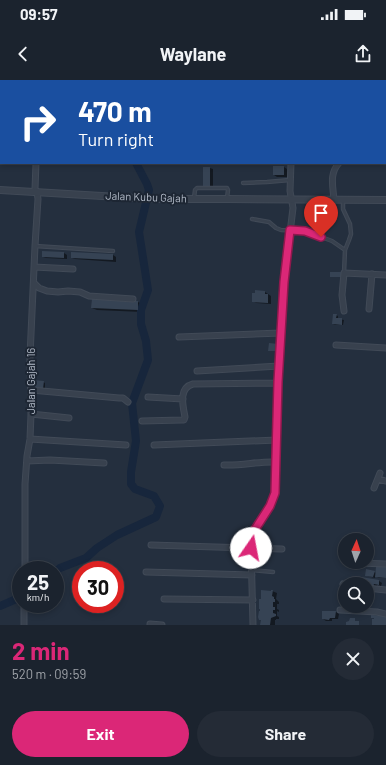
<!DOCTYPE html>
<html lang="en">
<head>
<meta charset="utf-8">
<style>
	body { margin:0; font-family:Barlow,sans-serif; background:#242b36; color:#f1f3f6; height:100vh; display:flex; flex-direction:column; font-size:15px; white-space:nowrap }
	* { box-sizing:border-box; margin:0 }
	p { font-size:13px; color:#a0a4aa }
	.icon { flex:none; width:22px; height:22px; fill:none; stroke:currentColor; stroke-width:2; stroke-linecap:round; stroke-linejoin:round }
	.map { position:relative; height:545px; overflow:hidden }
	.sheet { display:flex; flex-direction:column; background:#1b232e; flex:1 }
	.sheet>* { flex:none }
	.banner { position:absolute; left:0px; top:0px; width:386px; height:84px; box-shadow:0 2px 6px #0003,0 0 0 1px #39404a; background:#1a4fa0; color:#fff; overflow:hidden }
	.needle { width:26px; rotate:3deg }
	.fabs { position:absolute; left:338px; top:453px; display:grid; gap:8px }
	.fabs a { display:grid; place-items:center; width:36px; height:36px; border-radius:50%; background:#1b232e; box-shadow:0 2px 6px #0003,0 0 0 1px #39404a; font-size:20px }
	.speed { position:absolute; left:12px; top:481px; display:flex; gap:8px; font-size:20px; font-weight:700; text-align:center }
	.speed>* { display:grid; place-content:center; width:52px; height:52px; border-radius:50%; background:#1b232e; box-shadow:0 2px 6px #0003,0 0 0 1px #39404a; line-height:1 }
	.speed small { font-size:10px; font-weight:400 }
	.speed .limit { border:6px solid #d22; background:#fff; color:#111 }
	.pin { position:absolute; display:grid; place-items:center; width:34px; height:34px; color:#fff; margin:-41px -17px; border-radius:50% 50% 50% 0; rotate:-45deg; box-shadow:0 0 4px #0007 }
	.pin .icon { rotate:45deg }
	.me { position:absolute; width:44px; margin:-22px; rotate:12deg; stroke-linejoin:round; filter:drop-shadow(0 0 3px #0008) }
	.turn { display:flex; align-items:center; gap:14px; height:84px; padding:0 12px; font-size:18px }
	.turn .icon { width:52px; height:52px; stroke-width:2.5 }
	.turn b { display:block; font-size:28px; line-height:34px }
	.round { display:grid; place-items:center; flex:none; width:42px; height:42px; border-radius:21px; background:#242b36 }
	.overview { display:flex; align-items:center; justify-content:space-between; height:68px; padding:0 12px }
	h1 { font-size:24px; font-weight:700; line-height:30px; color:#db2777 }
	.button { display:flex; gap:8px; margin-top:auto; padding:8px 12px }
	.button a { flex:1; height:46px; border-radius:24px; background:#db2777; color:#fff; font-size:16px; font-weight:700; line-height:46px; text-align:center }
	.button a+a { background:#242b36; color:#f1f3f6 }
	.status { display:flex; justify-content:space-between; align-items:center; height:28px; padding:0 20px; background:#1b232e; direction:ltr }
	.status svg { height:11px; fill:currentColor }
	header { display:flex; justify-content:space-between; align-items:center; height:52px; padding:0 12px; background:#1b232e; font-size:18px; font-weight:700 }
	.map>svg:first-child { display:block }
</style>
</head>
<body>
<div class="status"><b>09:57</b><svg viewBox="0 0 49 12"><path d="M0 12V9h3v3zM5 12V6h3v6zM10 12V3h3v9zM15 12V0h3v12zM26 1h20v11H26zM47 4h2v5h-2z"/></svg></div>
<header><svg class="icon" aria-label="back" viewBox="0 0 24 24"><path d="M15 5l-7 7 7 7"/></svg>Waylane<svg class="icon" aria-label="share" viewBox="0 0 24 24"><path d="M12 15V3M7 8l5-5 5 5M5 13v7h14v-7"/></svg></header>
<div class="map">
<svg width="386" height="545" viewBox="0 0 386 545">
	<rect width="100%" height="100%" fill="#242f3e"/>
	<!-- shadow -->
	<path fill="#0007" d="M284,87L287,89V97H277L274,95Z
		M210,88L213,89V107L207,108L204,106Z
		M43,172L64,173L67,175V179L46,178L43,177Z
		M113,175L116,177V182L75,179L72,178Z
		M265,212L271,216V224L256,223L253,221Z
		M138,222L142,224V232L97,230L92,228Z
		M336,235L338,236V239L344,240L343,245H335L333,244Z
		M43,302L45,303V310L36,309Z
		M386,488V498H379L375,496V498L367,496L374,492L377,493Z
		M362,498L379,501L382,503L381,506L377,505L376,508L367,506V504H362Z
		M272,511L277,513L276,519L279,522V524H277V529L279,530V532L277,531V536L279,537V539H276V540H275V545H261Z
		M336,532L339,534L338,539H332V541H326L323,539Z"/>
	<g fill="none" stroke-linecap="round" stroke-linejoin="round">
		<!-- river -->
		<path stroke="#17263c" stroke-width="8" d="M103,1V0
			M55,492L60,488L86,478L97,468L117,455L156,437L160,426L154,416L135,409L131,404V392L136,361L132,323L148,280L146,261L141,244V230L148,210L139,152L149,110L147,104L136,83
			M0,526L21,517"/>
	</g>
	<!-- building -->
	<path fill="#364354" d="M273,86H284V95H273Z
		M203,87H210V106H203Z
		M42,171L64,172V178L42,177Z
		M71,172L113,174V180L71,178Z
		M330,192H342V197H330Z
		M255,210L265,211V214H268V223L252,222V213H255Z
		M92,219L138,221V230L91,228Z
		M333,234H337L336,238H342V245L332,244Z
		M269,263L278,264L277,271H268Z
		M33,300L44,301L43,309H33Z
		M376,487H386V498L375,497Z
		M366,489L375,491L373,497L365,496Z
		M361,497L379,500V505L374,504L373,507L367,505V504H360Z
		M261,510L271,511V510H273L272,516L274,517V519H275V522H273V527H275V530H273V533L276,534V536L271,538L270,545H260L261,540H259L258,537L259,531H260V529H259V519H261Z
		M322,531H336L335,538H330L329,540L322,539Z
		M371,535L386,536V545H372V539H374V538H371Z
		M350,538H355V541H359V545H346V542L349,541Z"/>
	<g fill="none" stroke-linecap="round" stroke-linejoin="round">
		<defs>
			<path id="service" d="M218,0V1
				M243,103L267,102L290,100
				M194,118L195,110L197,108H227L228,110L227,118
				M343,120V129L350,144L351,154L349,160L345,170L344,193
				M252,139L269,142L276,148L281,150L305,151L332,161L345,170
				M35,166L113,171
				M252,490L273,492"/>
			<path id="minor" d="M38,1V0
				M295,1V0
				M385,42L386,41
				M334,120C333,106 329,94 339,83
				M34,187L73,189
				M34,203L39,208L47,211L58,212L68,211L80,212L89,216L133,219
				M369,229L372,194
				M344,231L342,215L344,193L386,195
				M179,257L281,253
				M336,265L386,268
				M197,291L279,286
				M31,310L119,318H123L128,322
				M148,317L183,319
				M31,334L69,338
				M142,341L182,340H184L185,337C183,326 178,308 193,304L278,303
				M30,359L126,365
				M154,365L277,360
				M27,381L50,380L104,383
				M224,385C242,386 259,381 276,382
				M378,399L386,401
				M374,408L380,393
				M151,465L282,469
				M358,483L386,484
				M25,490V404L27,376L30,359L31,334L30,276L35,166L38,119L37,112L35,109L36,83
				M146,492L252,495
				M343,504L345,505
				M367,508L386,510
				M164,519L253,520
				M340,530L377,532L386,534
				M150,544L162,545
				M24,545V524
				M253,545L251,468L252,456L254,451L270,426L275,413L278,303L284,202L293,128L290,111L291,83"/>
			<path id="tertiary" d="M0,110L153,119H227L386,120"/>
		</defs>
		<!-- service casing -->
		<use href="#service" stroke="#414a57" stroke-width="4.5"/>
		<!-- minor casing -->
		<use href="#minor" stroke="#414a57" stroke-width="7"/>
		<!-- tertiary casing -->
		<use href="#tertiary" stroke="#414a57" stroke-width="8"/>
		<!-- service -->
		<use href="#service" stroke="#38414e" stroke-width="2.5"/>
		<!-- minor -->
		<use href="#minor" stroke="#38414e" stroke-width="5"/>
		<!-- tertiary -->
		<use href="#tertiary" stroke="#38414e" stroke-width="6"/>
	</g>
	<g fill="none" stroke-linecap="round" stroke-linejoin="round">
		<defs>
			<path id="route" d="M251,468L252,456L254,451L270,426L275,413L278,302L284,202L290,150L305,151L321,157"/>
		</defs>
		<!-- route casing -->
		<use href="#route" stroke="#8e194d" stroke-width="10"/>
		<!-- route -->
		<use href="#route" stroke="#db2777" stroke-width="7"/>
	</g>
	<g text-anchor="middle" stroke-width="4" stroke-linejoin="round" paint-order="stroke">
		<!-- street labels -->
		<g font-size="11" fill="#b4bcc9" stroke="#1d2633">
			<text transform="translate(146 117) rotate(2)" y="4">Jalan Kubu Gajah</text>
			<text transform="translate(31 301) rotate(-90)" y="4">Jalan Gajah 16</text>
		</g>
	</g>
</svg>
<div class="fabs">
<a><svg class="needle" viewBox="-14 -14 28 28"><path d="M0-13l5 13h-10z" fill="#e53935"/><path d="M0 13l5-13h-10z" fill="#a0a4aa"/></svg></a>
<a><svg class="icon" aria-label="search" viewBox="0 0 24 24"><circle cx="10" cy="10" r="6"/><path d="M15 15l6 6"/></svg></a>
</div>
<div class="speed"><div>25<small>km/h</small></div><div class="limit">30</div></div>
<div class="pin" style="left:321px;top:157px;background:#d93025"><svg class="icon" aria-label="arrive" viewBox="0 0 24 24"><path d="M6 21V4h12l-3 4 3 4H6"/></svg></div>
<svg class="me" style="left:251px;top:468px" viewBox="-20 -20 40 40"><circle r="19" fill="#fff"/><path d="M0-13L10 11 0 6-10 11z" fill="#db2777"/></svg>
<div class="banner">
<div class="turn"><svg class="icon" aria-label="right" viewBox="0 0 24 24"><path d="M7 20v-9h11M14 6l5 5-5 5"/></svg><div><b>470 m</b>Turn right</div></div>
</div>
</div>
<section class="sheet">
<div class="overview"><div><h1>2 min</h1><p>520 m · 09:59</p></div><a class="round"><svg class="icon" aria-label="close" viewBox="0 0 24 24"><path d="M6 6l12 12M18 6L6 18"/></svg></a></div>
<div class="button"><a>Exit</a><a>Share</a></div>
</section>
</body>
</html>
